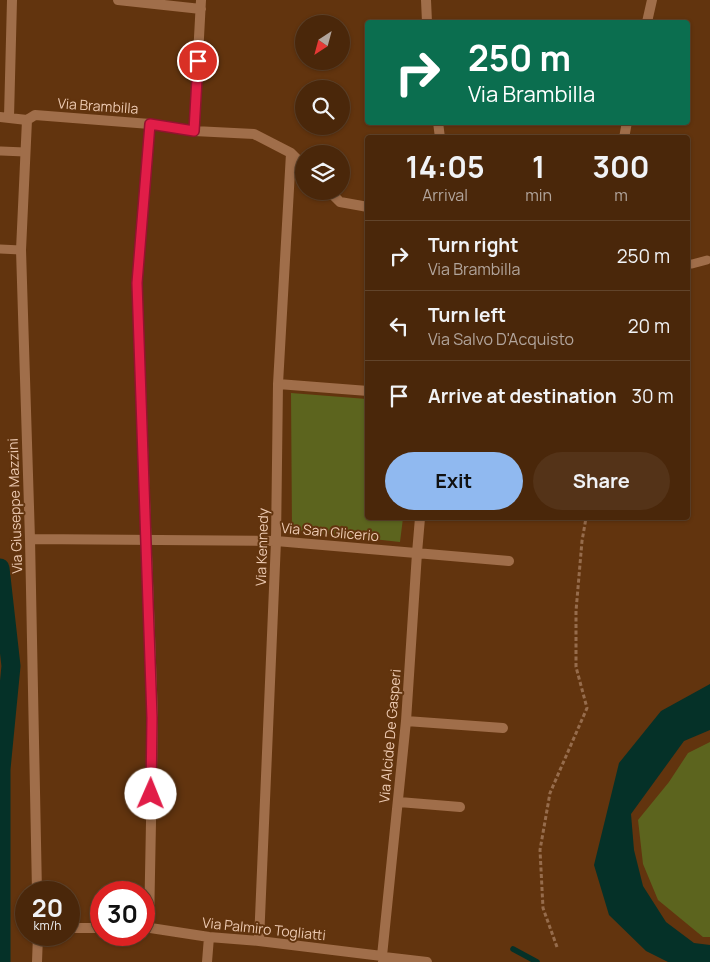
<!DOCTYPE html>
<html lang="en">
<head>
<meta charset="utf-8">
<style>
	body { margin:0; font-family:Manrope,sans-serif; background:#543318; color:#f1f3f6; height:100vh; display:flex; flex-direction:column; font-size:19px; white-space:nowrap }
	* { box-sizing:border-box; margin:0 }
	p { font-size:16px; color:#b2a59c }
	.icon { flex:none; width:28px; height:28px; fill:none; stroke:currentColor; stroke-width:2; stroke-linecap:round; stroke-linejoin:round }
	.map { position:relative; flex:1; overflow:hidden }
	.side { position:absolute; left:365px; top:135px; width:325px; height:385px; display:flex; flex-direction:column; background:#4a270a; border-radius:5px; box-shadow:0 1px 4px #0004,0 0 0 1px #61442b }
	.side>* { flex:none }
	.banner { position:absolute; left:365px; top:20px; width:325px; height:105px; border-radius:5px; box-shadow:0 1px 4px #0004,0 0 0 1px #61442b; background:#0b6e4f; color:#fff; overflow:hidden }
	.needle { width:32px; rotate:216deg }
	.buttons { position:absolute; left:295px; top:15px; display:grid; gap:10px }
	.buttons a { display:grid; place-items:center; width:55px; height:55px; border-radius:50%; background:#4a270a; box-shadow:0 1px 4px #0004,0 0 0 1px #61442b; font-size:25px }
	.speed { position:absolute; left:15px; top:881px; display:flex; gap:10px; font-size:25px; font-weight:700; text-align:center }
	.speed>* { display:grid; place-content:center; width:65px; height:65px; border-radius:50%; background:#4a270a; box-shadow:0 1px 4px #0004,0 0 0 1px #61442b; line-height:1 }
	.speed small { font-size:12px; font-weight:400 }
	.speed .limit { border:8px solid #d22; background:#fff; color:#111 }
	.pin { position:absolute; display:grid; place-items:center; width:42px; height:42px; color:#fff; margin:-21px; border:2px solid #fff; border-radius:50%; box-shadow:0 1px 5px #0007 }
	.me { position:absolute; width:55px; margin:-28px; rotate:1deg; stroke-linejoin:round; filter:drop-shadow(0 0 4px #0008) }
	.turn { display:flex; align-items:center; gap:18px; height:105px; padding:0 20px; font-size:22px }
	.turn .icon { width:65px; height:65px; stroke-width:2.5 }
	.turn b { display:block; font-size:35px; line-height:42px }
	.eta { display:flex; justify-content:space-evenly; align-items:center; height:85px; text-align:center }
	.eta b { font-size:30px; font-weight:700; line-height:35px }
	.action { display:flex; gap:10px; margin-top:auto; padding:10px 20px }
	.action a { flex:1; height:58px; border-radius:30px; background:#90b9f0; color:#111; font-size:20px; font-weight:700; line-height:58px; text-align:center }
	.action a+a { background:#543318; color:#f1f3f6 }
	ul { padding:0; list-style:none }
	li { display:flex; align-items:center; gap:15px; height:70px; padding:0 20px; border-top:1px solid #61442b }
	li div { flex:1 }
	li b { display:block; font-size:19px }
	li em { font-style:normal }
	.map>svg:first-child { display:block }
</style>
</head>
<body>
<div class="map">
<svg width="710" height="962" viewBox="0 0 710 962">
	<rect width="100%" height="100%" fill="#62340e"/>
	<!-- green -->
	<path fill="#5c641e" d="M291,393L367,399L368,518H403L400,542L292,530Z
		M710,742V937H703L658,900L643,864L638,820L669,782L688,753Z"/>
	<!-- water -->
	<path fill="#053128" d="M710,684V730L684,741L631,814L634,850L643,886L666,922L694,943L710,945V962H668L646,951L609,915L594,865L619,763L661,711Z"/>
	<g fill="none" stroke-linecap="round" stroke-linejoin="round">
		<!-- stream -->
		<path stroke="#053128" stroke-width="5.5" d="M513,949L537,962"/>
		<!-- canal -->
		<path stroke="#053128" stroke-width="19" d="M0,568L11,666L1,769V962"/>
		<!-- path -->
		<path stroke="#966c4c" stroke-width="3" stroke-dasharray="4 2.5" stroke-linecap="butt" d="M557,947L543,908L540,850L550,793L587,708L576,667V611L582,541L586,518"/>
		<!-- lane -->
		<path stroke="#a06e4a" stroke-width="9" d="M1,151L25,152
			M0,249L21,250
			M688,264H692L707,260"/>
		<!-- street -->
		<path stroke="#a06e4a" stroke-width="10" d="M118,0L201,9
			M426,0L427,22
			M647,22L652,0
			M0,117L27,120L35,115L150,124L194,131L254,134L291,153L304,166
			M9,117L12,0
			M27,120L21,250L30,539L37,892
			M438,122L440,138
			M194,131L201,0
			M624,138L627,122
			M329,191L340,202L368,207
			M278,384L368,391
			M30,539L276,541L509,561
			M406,721L503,728
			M399,802L460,807
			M144,927L209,937L259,941L382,956
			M149,927L153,717L137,283L150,124
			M69,928H101
			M259,941L276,541L278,384L291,153
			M384,957L427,962
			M37,962L38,935
			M207,962L209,937
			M383,962L384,957L382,956L406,721L417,553L420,518"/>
	</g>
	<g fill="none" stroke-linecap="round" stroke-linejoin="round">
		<defs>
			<path id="route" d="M151,794L152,718L137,283L150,124L194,131L198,61"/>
		</defs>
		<!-- route casing -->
		<use href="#route" stroke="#92132f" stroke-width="12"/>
		<!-- route -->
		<use href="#route" stroke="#e11d48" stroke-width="9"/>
	</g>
	<g text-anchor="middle" stroke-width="4" stroke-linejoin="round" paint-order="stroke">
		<!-- street labels -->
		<g font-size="14" fill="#edcab2" stroke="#62340e">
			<text transform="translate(98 106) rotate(4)" y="5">Via Brambilla</text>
			<text transform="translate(15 506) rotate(-92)" y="5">Via Giuseppe Mazzini</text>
			<text transform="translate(330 532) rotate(5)" y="5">Via San Glicerio</text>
			<text transform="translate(262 547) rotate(-88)" y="5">Via Kennedy</text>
			<text transform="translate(390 736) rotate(-85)" y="5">Via Alcide De Gasperi</text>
			<text transform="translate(264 929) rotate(6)" y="5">Via Palmiro Togliatti</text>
		</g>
	</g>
</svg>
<div class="buttons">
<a><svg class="needle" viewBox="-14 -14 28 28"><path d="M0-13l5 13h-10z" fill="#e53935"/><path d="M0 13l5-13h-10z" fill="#b2a59c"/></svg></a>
<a><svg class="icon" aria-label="search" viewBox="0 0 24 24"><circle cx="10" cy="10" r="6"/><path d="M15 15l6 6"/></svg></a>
<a><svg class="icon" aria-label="layers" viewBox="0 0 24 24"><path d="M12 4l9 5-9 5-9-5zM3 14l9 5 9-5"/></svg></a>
</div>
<div class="speed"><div>20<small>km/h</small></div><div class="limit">30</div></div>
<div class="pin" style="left:198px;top:61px;background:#d93025"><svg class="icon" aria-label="arrive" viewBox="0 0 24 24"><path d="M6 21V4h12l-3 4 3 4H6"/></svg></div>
<svg class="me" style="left:151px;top:794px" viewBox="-20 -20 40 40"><circle r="19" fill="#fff"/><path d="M0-13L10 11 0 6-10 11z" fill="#e11d48"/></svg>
<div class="banner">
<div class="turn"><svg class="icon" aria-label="right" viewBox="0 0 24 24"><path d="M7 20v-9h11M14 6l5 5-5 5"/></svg><div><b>250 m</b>Via Brambilla</div></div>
</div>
<section class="side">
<div class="eta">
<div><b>14:05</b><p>Arrival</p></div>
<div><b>1</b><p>min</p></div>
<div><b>300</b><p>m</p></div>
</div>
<ul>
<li><svg class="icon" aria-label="right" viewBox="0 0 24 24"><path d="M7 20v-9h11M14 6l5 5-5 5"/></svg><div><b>Turn right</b><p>Via Brambilla</p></div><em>250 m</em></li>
<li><svg class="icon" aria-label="left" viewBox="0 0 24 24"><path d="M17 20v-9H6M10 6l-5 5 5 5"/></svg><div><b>Turn left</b><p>Via Salvo D'Acquisto</p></div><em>20 m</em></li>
<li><svg class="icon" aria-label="arrive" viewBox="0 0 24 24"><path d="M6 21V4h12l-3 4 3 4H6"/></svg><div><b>Arrive at destination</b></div><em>30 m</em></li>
</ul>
<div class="action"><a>Exit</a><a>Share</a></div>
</section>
</div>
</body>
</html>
